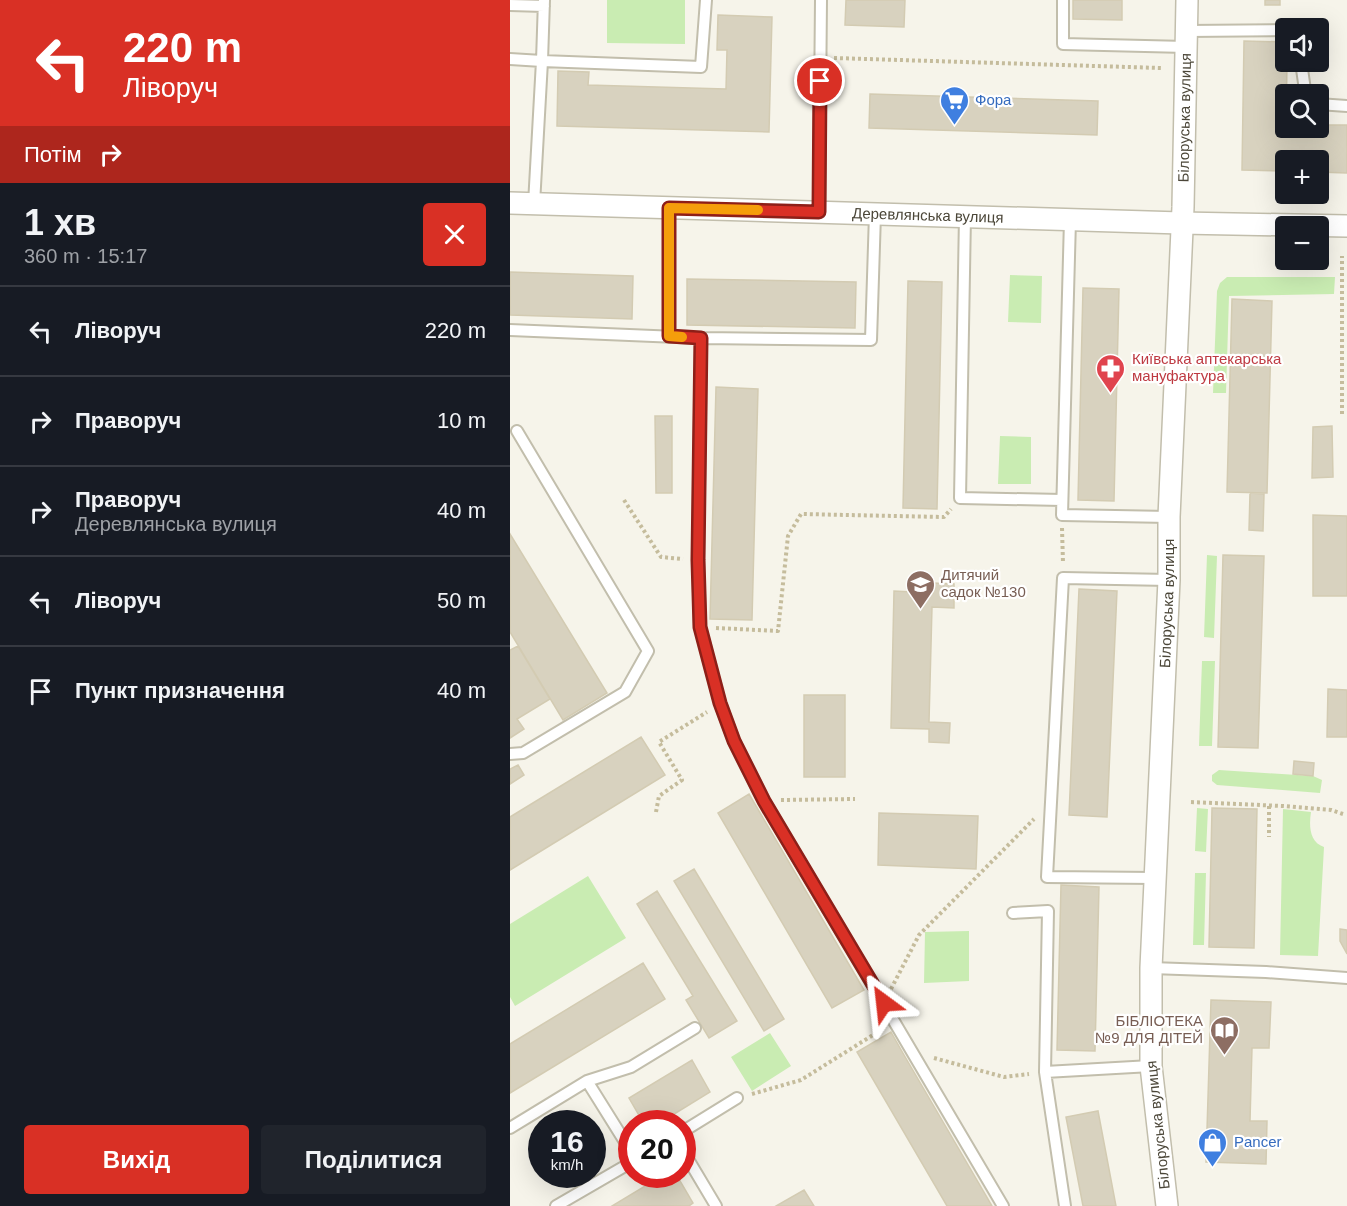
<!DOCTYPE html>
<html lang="uk">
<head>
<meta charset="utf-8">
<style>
	body { margin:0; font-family:Helvetica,sans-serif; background:#20242c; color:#f1f3f6; height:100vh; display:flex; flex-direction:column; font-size:22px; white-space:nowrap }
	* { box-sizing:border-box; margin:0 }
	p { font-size:20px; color:#9ea1a6 }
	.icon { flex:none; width:33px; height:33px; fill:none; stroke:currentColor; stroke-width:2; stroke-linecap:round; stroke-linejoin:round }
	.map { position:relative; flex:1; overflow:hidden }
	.drawer { display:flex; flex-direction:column; background:#171b24; width:510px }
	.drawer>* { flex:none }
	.banner { background:#d93025; color:#fff; overflow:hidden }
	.tools { position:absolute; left:765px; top:18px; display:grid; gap:12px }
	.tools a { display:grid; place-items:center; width:54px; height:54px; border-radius:6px; background:#171b24; box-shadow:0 6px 24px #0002; font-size:30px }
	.speed { position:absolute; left:18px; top:1110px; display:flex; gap:12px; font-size:30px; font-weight:700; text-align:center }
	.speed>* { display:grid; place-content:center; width:78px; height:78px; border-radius:50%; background:#171b24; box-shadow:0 6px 24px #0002; line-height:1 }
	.speed small { font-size:15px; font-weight:400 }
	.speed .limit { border:9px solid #d22; background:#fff; color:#111 }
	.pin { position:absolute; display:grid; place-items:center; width:51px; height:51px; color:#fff; margin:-26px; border:3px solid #fff; border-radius:50%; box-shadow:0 2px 6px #0007 }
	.me { position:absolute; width:66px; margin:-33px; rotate:330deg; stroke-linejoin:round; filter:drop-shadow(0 0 4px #0008) }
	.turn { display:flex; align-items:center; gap:21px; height:126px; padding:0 24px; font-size:27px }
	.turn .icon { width:78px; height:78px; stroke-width:2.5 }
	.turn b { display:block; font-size:42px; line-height:51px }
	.then { display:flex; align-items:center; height:57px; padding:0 24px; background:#0003; gap:12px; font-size:22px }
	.round { display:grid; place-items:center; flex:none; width:63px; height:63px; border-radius:6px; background:#20242c }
	.headline { display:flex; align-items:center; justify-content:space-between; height:102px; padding:0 24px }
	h1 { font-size:36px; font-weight:700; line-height:45px }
	.action { display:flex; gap:12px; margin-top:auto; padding:12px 24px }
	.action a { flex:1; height:69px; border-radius:6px; background:#d93025; color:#fff; font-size:24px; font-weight:700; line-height:69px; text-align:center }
	.action a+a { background:#20242c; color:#f1f3f6 }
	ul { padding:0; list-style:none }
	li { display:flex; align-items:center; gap:18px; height:90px; padding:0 24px; border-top:2px solid #363941 }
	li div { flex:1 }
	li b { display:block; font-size:22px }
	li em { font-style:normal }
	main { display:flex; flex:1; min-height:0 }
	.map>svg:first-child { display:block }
</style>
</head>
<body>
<main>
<section class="drawer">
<div class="banner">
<div class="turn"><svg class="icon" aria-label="left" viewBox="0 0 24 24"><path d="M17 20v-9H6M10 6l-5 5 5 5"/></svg><div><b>220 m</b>Ліворуч</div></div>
<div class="then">Потім<svg class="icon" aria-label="right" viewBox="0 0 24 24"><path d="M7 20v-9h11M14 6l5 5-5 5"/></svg></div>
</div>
<div class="headline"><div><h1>1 хв</h1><p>360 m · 15:17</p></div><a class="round" style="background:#d93025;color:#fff"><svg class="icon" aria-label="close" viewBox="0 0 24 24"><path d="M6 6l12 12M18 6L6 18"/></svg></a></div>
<ul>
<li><svg class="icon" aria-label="left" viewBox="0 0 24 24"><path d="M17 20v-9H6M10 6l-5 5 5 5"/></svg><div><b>Ліворуч</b></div><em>220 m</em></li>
<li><svg class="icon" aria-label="right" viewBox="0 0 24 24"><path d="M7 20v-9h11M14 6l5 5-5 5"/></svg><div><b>Праворуч</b></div><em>10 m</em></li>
<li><svg class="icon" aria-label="right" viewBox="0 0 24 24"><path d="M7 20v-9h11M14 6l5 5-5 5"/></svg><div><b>Праворуч</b><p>Деревлянська вулиця</p></div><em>40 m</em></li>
<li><svg class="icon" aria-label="left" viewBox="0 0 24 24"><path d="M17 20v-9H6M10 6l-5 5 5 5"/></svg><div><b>Ліворуч</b></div><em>50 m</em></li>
<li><svg class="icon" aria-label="arrive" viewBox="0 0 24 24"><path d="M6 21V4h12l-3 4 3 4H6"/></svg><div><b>Пункт призначення</b></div><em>40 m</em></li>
</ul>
<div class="action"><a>Вихід</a><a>Поділитися</a></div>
</section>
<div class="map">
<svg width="837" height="1206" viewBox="0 0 837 1206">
	<rect width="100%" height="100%" fill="#f6f4ea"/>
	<!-- green -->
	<path fill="#c9ecb2" d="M97,0H175V44L97,43Z
		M500,275L532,276L531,323L498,322Z
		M717,277H825L824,294L719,296L716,393H703L707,291L710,283Z
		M490,436L521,437V484H488Z
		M697,555L707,556L704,638L694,637Z
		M692,661H705L702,746H689Z
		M709,770L803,776L812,780L810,793L707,785L702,781V775Z
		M687,808L698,809L696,852L685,851Z
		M773,809L801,812C799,825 799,842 814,847L808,956L770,955Z
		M685,873H696L694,945H683Z
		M78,876L116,938L5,1006L0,997V924Z
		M459,931V981L414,983L415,932Z
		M260,1033L281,1066L242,1091L221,1057Z"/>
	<!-- building -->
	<path fill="#d8d2bf" stroke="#d3cbb2" stroke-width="1.5" d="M336,0H395L394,27L335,25Z
		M563,0H612V20L563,19Z
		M755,0H770V5H755Z
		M208,15L262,17L259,132L47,126L48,71L79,72L78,85L216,89L217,50H207Z
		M734,41L776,42V62H777L776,128H808V125H837V173L808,172V160H776V171L732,170Z
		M360,94L588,101L587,135L359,128Z
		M0,272L123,276L122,319L0,315Z
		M177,279L346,282L345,328L177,325Z
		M398,281L432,282L427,509L393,508Z
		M573,288L609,289L604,501L568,500Z
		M722,299L762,301L757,493L717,492Z
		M206,387L248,389L242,620L200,619Z
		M145,416H162V493H146Z
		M822,426L823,477L802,478L803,427Z
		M740,493L754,494L753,531L739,530Z
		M803,515L837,516V596H803Z
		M0,534L97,693L53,720L0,632Z
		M713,555L754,556L748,748L708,747Z
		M423,583L444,584V608L422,607L419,722L440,723L439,743L419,742V729L381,728L384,591L423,593Z
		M569,589L607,591L597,817L559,815Z
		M8,646L40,699L7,719L14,729L0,738V650Z
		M818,689L837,690V737H817Z
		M294,695H335V777H294Z
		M131,737L155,775L0,870V817Z
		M784,761L804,763L803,776L783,774Z
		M8,765L14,775L0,784V769Z
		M239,794L354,990L322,1008L208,813Z
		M702,808L747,809L744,948L699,947Z
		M369,813L468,816L466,869L368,865Z
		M184,869L274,1019L254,1031L164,881Z
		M551,885L589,887L585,1051L547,1050Z
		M147,891L227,1021L199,1038L176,1000L183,996L127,904Z
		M830,929L837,930V954L830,941Z
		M133,963L155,999L0,1093V1044Z
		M701,1000L761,1002L759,1048H742L740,1121H757L756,1164L696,1162Z
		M381,1032L394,1055L482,1206H437L347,1052Z
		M182,1060L200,1092L148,1124H134L119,1098Z
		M588,1111L606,1206H573L556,1117Z
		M155,1174H166L183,1203L179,1206H102Z
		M294,1190L304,1206H266Z"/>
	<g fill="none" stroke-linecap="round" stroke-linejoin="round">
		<defs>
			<path id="lane" d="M553,0V44L676,47
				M0,5L34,6
				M677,31L776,30
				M0,59L32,61L34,0
				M791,62L795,90L798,94
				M808,104L837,106
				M24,204L32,61L191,67L196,0
				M309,212L311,0
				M455,216L450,498L552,500
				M560,220L552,515L659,517
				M0,330L191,338L361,340L365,214
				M159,336V208
				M191,338L188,560L190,627L210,703L224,741L254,801L493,1206
				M0,754L13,753L115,692L138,651L7,431
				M645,878L537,877L553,578L659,580
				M503,913L538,911L535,1072L555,1206
				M641,968L756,972L837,978
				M535,1072L641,1066
				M77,1081L122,1153
				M0,1128L77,1081L121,1067L185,1028
				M172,1132L227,1098
				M172,1149L206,1206
				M46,1206L122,1162"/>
			<g id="street">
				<path id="s1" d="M0,203L671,223L837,226"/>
				<path id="s2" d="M657,1206L641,1066V968L659,580V517L673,207L677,0"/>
			</g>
		</defs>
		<!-- lane casing -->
		<use href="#lane" stroke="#c2beac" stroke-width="14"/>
		<!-- street casing -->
		<use href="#street" stroke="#c2beac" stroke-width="24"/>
		<!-- path -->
		<path stroke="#c5bc9c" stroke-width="4" stroke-dasharray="3 3" stroke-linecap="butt" d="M324,58L651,68
			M832,414V256
			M114,500L151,557L173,559
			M552,528L553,563
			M206,628L268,631L278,536L291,514L434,517L441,509
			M271,800L345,799
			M681,802L773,806L821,810L833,814
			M759,806V837
			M146,812L149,796L172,780L149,742L197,712
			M381,989L409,935L524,819
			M424,1058L494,1077L519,1074
			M242,1094L291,1080L371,1030"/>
		<!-- lane -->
		<use href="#lane" stroke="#fff" stroke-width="10"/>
		<!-- street -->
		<use href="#street" stroke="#fff" stroke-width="21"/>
	</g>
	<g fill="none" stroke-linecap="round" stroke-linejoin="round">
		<defs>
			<path id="route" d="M310,81L309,212L159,208V336L191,338L188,560L190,627L210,703L224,741L254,801L374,1003"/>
		</defs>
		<!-- route casing -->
		<use href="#route" stroke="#8d1f18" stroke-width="15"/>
		<!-- route -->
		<use href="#route" stroke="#d93025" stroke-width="10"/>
		<!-- slow -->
		<path stroke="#f59e0b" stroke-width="10" d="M172,337L159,336V208L248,210"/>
	</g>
	<!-- icons -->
	<defs>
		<symbol id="supermarket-pin" viewBox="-11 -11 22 30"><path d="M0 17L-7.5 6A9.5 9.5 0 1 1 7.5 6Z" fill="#3f7fe0" stroke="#fff"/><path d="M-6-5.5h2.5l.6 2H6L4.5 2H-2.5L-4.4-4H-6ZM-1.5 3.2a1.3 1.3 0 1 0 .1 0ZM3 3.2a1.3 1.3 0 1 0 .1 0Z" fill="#fff"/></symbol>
		<symbol id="pharmacy-pin" viewBox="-11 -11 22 30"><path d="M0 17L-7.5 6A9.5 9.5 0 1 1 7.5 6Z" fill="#e0444e" stroke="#fff"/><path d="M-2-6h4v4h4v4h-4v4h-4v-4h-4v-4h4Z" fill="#fff"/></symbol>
		<symbol id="school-pin" viewBox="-11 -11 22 30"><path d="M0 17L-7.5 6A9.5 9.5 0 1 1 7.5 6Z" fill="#8d6e63" stroke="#fff"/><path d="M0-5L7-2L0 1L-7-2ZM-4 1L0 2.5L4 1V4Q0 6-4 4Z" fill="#fff"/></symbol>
		<symbol id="library-pin" viewBox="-11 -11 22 30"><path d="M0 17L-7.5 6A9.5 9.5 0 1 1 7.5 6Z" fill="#8d6e63" stroke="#fff"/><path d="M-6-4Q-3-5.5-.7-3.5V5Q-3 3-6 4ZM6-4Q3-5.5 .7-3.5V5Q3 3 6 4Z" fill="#fff"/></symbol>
		<symbol id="shop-pin" viewBox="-11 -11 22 30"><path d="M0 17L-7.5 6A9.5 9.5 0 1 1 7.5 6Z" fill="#3f7fe0" stroke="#fff"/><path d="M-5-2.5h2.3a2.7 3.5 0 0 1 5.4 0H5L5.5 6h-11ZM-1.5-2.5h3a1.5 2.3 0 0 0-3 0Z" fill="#fff"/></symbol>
	</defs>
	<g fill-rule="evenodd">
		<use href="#supermarket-pin" x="428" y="84" width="33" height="45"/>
		<use href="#pharmacy-pin" x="584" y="352" width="33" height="45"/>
		<use href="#school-pin" x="394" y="568" width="33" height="45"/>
		<use href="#library-pin" x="698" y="1014" width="33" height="45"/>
		<use href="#shop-pin" x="686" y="1126" width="33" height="45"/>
	</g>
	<g text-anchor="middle" stroke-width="4.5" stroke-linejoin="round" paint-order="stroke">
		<!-- shop labels -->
		<g font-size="15" fill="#366cbe" stroke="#fff" text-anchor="start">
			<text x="465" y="105">Фора</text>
			<text x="724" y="1147">Pancer</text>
		</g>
		<!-- street labels -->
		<g font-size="15" fill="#4b4638" stroke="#fff">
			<text dy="5" stroke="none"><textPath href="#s2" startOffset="1090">Білоруська вулиця</textPath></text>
			<text dy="5" stroke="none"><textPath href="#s1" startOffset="418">Деревлянська вулиця</textPath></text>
			<text dy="5" stroke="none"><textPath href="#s2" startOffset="604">Білоруська вулиця</textPath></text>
			<text transform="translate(648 1125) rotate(-96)" y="5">Білоруська вулиця</text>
		</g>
		<!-- health labels -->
		<g font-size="15" fill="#be3a42" stroke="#fff" text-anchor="start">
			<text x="622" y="364">Київська аптекарська<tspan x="622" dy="17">мануфактура</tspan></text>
		</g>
		<!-- education labels -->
		<g font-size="15" fill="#785e54" stroke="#fff" text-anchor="start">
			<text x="431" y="580">Дитячий<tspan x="431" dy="17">садок №130</tspan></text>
			<text x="693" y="1026" text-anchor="end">БІБЛІОТЕКА<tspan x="693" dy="17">№9 ДЛЯ ДІТЕЙ</tspan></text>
		</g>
	</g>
</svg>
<div class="tools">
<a><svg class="icon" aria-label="sound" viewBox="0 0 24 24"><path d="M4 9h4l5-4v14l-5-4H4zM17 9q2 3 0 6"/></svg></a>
<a><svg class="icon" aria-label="search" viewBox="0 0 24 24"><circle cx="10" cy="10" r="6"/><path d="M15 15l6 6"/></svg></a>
<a>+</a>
<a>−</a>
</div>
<div class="speed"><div>16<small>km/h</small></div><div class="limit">20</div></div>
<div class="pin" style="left:310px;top:81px;background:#d93025"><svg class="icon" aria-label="arrive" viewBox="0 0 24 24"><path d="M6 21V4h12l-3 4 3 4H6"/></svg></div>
<svg class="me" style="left:374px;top:1003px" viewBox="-20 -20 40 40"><path d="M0-17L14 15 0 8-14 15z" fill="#d93025" stroke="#fff" stroke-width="4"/></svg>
</div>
</main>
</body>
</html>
